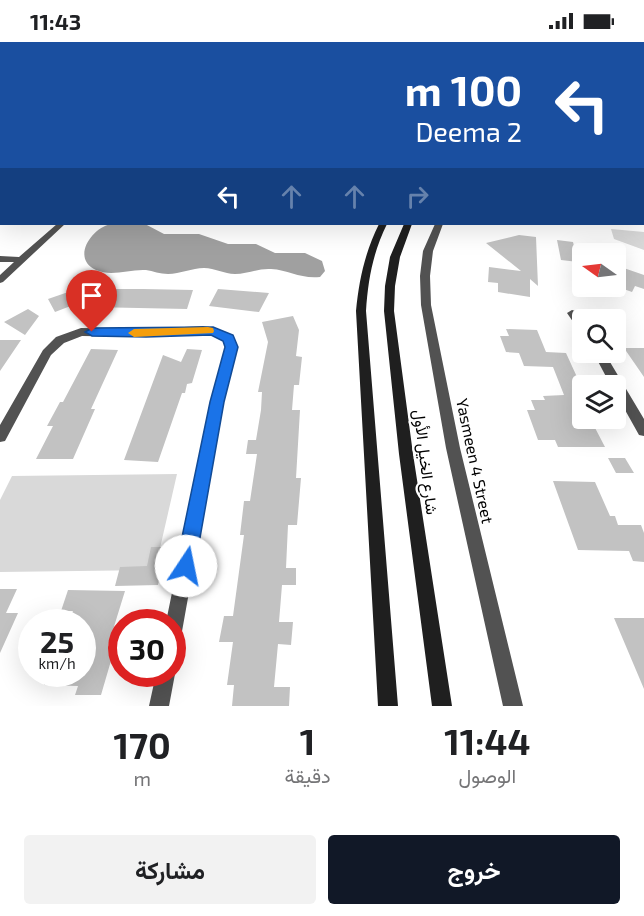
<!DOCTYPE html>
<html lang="ar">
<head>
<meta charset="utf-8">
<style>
	body { margin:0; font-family:"Exo 2",Vazirmatn,sans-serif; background:#f2f2f2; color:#202124; direction:rtl; height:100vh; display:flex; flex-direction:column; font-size:22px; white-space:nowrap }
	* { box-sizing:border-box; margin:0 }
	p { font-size:20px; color:#757577 }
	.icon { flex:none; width:33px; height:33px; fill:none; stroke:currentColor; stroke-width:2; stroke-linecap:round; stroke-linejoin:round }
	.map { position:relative; height:664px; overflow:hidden; direction:ltr }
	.sheet { display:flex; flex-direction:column; background:#fff; flex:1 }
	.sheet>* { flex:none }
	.hud { position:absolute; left:0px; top:0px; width:645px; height:183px; box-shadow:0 6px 24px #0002; direction:rtl; background:#1a4fa0; color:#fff; overflow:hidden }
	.needle { width:39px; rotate:284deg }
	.buttons { position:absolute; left:572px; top:201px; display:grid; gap:12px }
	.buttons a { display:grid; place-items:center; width:54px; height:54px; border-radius:6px; background:#fff; box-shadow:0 6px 24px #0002; font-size:30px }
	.speed { position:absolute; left:18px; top:567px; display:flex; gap:12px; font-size:30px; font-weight:700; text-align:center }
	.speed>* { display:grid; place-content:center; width:78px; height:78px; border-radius:50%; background:#fff; box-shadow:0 6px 24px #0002; line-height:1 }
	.speed small { font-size:15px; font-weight:400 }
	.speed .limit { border:9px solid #d22; background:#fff; color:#111 }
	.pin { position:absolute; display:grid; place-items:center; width:51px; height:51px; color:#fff; margin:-62px -26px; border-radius:50% 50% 50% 0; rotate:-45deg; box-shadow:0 0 6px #0007 }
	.pin .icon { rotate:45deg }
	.me { position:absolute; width:66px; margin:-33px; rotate:11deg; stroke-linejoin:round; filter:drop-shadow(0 0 4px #0008) }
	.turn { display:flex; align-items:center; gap:21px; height:126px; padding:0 24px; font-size:27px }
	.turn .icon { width:78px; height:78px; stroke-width:2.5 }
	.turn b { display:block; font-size:42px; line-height:51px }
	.lanes { display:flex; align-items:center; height:57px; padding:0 24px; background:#0003; justify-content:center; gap:30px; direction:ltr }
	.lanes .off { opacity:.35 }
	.eta { display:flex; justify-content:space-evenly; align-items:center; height:102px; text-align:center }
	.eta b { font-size:36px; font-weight:700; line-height:42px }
	.button { display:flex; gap:12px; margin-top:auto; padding:12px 24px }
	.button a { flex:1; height:69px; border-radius:6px; background:#111827; color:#fff; font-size:24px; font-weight:700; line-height:69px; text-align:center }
	.button a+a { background:#f2f2f2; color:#202124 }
	.status { display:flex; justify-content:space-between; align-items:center; height:42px; padding:0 30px; background:#fff; direction:ltr }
	.status svg { height:16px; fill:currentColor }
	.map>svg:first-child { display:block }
</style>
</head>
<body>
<div class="status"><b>11:43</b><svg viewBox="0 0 49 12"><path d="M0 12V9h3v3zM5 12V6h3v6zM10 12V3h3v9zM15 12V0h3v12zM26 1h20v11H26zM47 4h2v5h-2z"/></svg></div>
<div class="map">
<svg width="644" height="664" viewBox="0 0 644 664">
	<rect width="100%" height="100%" fill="#fff"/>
	<!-- green -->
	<path fill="#d9d9d9" d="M611,187L644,190V208L614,197Z
		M177,432L155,528L0,530V458L12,434Z"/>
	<!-- water -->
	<path fill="#a0a0a0" d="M111,182H145L164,192H199L228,202H256L275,211H305L322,219L325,229L320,235C300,237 289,228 271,227C259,226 247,232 235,232C224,232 215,226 204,226C192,226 180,232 168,232C160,232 153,229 146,228C129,227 112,235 96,228C71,217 91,186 111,182Z"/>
	<!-- building -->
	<path fill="#c2c2c2" d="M519,193L536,195L538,244L530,237V255L498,250V241L488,240L489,225L521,229L486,201Z
		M557,198L573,200L578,220L561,218Z
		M615,223L644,233V247L635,244L632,250L615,244Z
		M112,247H143L193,248L187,267L90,265L99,250L110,251Z
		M218,247L269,251L259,270L209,264Z
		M74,248L84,265H68L55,270L48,257Z
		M28,267L39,274L25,293L4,280Z
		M293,274L299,288L296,314L302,315L299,343H294L292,368H300L296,436H301L297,483H288L286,526H296V543H282L279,580H293L291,603L278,602L274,645H290L289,664H232L234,643H227L233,600H219L224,574H233L244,493H240L244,459H250L257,412H246L248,398H256L261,368L262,350H258L268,300L262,280Z
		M506,287L537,288L546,310L566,311L582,346V382H593L605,405H558L555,398H538L527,368H535L531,358H545L543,354L564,353L553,325L524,324L519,311L506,310L500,294H509Z
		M0,298H21L0,329Z
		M624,306H644V335Z
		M91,307L118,308L91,367H95L73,417H36L53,384H47L60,360H63Z
		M187,307L202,308L192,341L187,342L185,351H182L158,420L124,418L163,313L181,320Z
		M608,416H625L634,431H616Z
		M553,439L595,440L610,474H615L618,483H641L644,491V520L633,519L629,509L578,508Z
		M151,505H166L158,543L115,544L120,525L147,524Z
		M0,547H17L6,571H18L0,611Z
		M68,548L125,549L108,604L115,605L101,653H75L78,644L44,643V632H82V580H68L73,569H61Z
		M614,576H644V647Z"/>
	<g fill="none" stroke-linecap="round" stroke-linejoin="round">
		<!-- street -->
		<path fill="#525252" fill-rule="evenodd" d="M0,105H2V109H0Z
			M0,154H2V158H0Z
			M0,167H2L0,172Z
			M57,182H65L3,240L0,241V233L14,220H0V214L19,215Z
			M435,182H443L433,209L430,234L431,263L460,406L523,664H503L446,406L421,263L420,234L423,209Z
			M572,268C582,270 582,280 582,288L578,287L567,271Z
			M203,284C219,286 231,290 238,305L223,360L181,595L179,602L172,604V580H166L211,360L226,305L223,298L211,292H203L146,295L82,294L64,301L51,313L5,399L0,400V383L43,308L56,295L81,286L146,287Z
			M593,310H604L644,377V394L639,393L615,350V344H611Z
			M172,627L175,632L169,664H149L156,632H172Z"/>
		<!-- secondary -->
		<path fill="#1f1f1f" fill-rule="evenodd" d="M379,182H387C373,210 368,238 366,269L398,664H378L356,269C359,238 365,210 379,182Z
			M404,182H412L400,215L395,244L394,269L413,412L452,664H432L399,412L384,269L385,244L390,215Z"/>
	</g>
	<!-- sky -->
	<linearGradient id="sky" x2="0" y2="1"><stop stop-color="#8baccb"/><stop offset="0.48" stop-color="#fff"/><stop offset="1" stop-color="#fff" stop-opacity="0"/></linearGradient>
	<rect width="644" height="179" fill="url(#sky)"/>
	<!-- route -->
	<path fill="#1a73e8" stroke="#114b97" stroke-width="1.5" d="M213,285L233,293L238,305L224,360L195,524L193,531L186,534L179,531L176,524L210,360L225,305L223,299L211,293L146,295L92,294L85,290L92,286Z"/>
	<!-- slow -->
	<path fill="#f59e0b" d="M208,285L213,286L214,289L213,291L134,295L128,291L134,287Z"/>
	<g text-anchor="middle" stroke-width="4.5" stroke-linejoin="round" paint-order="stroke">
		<!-- street labels -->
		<g font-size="16" fill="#000" stroke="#fff">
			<text transform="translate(475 419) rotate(78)" y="6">Yasmeen 4 Street</text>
			<text transform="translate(426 420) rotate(83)" y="6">شارع الخيل الأول</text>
		</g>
	</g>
</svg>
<div class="buttons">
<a><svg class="needle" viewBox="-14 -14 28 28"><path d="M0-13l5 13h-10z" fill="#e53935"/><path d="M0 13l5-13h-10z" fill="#757577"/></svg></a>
<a><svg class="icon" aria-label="search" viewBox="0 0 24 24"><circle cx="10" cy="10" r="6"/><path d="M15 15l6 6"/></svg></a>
<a><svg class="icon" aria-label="layers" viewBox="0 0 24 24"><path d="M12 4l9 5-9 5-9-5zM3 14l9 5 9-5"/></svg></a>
</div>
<div class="speed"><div>25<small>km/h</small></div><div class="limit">30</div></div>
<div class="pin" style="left:92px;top:290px;background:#d93025"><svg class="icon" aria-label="arrive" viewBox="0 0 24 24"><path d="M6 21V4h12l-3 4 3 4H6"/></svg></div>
<svg class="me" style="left:186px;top:524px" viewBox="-20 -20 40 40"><circle r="19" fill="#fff"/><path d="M0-13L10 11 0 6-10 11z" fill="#1a73e8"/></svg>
<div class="hud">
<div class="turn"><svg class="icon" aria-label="left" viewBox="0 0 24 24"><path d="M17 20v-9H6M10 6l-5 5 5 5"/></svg><div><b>100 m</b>Deema 2</div></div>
<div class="lanes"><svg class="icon" aria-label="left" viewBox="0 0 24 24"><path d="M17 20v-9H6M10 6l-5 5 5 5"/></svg><svg class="icon off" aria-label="ahead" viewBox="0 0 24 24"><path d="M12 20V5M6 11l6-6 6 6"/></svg><svg class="icon off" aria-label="ahead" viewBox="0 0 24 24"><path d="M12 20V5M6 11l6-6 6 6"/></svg><svg class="icon off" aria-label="right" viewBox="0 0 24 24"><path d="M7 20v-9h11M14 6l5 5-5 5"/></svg></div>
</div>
</div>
<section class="sheet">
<div class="eta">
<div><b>11:44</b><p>الوصول</p></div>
<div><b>1</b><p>دقيقة</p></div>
<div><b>170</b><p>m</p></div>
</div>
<div class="button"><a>خروج</a><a>مشاركة</a></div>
</section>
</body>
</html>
